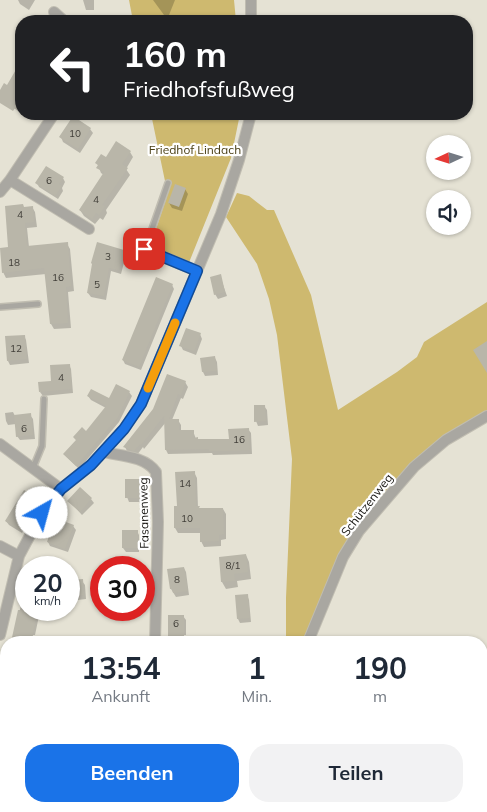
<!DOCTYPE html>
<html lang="de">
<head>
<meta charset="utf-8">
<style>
	body { margin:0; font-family:Mulish,sans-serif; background:#f2f2f3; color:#1f2937; height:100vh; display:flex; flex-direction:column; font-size:19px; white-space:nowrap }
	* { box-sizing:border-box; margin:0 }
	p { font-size:16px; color:#747a83 }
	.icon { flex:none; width:28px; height:28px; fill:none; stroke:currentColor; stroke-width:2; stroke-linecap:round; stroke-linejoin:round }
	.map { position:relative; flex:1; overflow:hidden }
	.sheet { position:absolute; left:0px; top:636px; width:488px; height:176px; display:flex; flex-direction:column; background:#fff; border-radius:20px 20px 0 0; box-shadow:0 1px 4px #0004 }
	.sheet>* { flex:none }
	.top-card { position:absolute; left:15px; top:15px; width:458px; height:105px; border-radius:20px; box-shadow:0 1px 4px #0004; background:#202124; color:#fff; overflow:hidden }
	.needle { width:32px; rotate:266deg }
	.tools { position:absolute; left:426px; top:135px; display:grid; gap:10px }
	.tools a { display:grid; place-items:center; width:45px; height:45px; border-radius:50%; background:#fff; box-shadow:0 1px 4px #0004; font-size:25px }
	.speed { position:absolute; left:15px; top:556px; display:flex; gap:10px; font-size:25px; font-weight:700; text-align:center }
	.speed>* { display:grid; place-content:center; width:65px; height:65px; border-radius:50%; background:#fff; box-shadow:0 1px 4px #0004; line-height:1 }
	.speed small { font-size:12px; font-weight:400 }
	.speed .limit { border:8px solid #d22; background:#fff; color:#111 }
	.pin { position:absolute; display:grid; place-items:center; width:42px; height:42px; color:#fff; margin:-21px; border-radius:10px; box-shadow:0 2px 8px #0006 }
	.me { position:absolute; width:55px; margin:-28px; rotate:38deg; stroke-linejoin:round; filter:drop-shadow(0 0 4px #0008) }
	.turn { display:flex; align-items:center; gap:18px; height:105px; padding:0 25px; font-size:22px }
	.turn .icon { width:65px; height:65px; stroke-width:2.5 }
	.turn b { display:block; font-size:35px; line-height:42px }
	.eta { display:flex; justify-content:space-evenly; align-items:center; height:85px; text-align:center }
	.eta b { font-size:30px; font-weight:700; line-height:35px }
	.button { display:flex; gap:10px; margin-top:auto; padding:10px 25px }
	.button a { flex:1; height:58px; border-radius:20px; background:#1a73e8; color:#fff; font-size:20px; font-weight:700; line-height:58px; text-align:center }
	.button a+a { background:#f2f2f3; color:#1f2937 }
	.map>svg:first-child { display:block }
</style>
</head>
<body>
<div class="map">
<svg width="487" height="812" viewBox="0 0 487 812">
	<rect width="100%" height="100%" fill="#e5e2d4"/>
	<!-- green -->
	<path fill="#ceb96f" d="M129,0H234L236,21H133Z
		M151,114H240L231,158L188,265L149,250L171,184L165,181Z
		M237,193L249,196L267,210H274L311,295L338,410L397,372L417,357L424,342L487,302V416L446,440L359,531L313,630L317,642H286V598L292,459L277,335L269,299L257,264L226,217Z
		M481,748L487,750V812H441L443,806H481Z"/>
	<!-- shadow -->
	<path fill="#0003" d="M18,0H35L29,10L20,4Z
		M83,0H94V10H86Z
		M153,0H175L169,15H164Z
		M21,55V107L18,111L1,99L0,93L7,87L20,66L18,61Z
		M103,114H114L110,118Z
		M90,129L93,133L80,153L63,142L61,137Z
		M130,152L133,157L126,169L130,175L106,210L107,213L103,220L100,218L95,224L84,216L80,210L104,175L101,173L97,163Z
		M63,178L65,182L62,188L63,191L58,199L39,187L37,183Z
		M185,189L188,194L182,211L172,208L169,203Z
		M32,207L35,212L37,227L27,228L29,247L67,244L70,249L74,291L68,292L71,328L54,329L51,324L46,274L6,278L3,272L9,248L24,208Z
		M124,251L126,255L121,274L111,271L106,300L91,297L88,293L94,265Z
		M220,276L227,296L218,299L215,294Z
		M172,285L174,289L141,370L125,364L123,360Z
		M200,334L202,339L196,355L183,350L181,346Z
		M24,336L26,340L29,363L10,365L8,361Z
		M215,358L217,362L218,375L205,376L203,372L202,359Z
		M69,365L71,369L73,393L43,396L40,392Z
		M185,382L188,387L183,399L181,398L172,420H178L181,425V432L193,431L196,439L198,440H230L248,429L251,433L252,454L213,455L212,453L168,454L166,450V422L144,449L143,447L137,455L127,451L125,447Z
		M129,392L132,396L119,422L79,469L65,455L77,441L74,437L86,433L106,408L91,400L88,396L110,399Z
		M264,406L267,410L268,425L258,426L256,421Z
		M13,412L15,416L30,415L33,419L35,439L20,440L17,436L16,424L8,425L6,421L5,413Z
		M194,472L197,478L198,508L200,509H223L226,514V539L221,540V546L204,547L201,541V533H178L175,528L178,507Z
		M139,480L142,485V502H129L127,497Z
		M91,499L94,503L82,515L69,501Z
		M38,500L40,504L22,533L9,525L6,521Z
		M73,526L76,530L68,552L50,546L48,542Z
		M137,531L139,535V552H126L123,548Z
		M246,555L249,562L251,579L237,581L238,587L226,589L222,582L220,558Z
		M32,561L43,562L45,568H32Z
		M129,561L132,568H112L113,562Z
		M184,568L186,572L189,595L176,597L171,589Z
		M23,580L26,581V610H58L57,613L40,611L35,635H33L31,642H12L23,597L21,592Z
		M82,581L85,585L86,599L69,601V582Z
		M247,595L249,600L251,622L240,623L238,619Z
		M183,616L186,620V635H171Z
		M2,682H6V703H4L1,698Z
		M4,771H6V789L4,786Z
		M10,806H54L55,808V812H10Z
		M82,806H97V808H82Z
		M106,806H138V810H108Z
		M147,806H163V809H148Z
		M184,806H206V812H185Z
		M226,806H248L249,812H226Z"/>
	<!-- building -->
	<path fill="#b9b6a9" d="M21,61V99L13,111L0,103V90L4,83L7,85Z
		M73,116L91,128L78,149L59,137Z
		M116,141L131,151L122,164L128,168L102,205L105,206L99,215L96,213L92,219L79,210L104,172L96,168L98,165L95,163L101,154L106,157Z
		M46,166L64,177L59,184L62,186L55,196L35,183Z
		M175,184L186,188L179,207L168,203Z
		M23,204L24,207L33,206L34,222L25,223L27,246L68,242L71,286L66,287L68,323L50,324L44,268L2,273L0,248L8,247L5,206Z
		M97,242L124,250L119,270L109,268L104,296L87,293L92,264L91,263Z
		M221,274L225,292L214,295L210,277Z
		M156,277L173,284L139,367L122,360Z
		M186,328L201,333L194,351L179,346Z
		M25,335L27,359L7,361L5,336Z
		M487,341V373L473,350Z
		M215,356L217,371L202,372L200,358Z
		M70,364L72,389L39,392L38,382L51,381L50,365Z
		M167,374L186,381L181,395L178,394L169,419H179V430H194V438L198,437V439H229L228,429L249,428L250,450L227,451H209V449L165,450L164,416L141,445L140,444L134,451L123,447L153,409Z
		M116,384L130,391L118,417L76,466L63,454L76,440L73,437L82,427L86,431L106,406L87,396L91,389L109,398Z
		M254,405H265L266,421L254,422Z
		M31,413L33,435L16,437L14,415Z
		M195,471L196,506H200L199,508H223L224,534L219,535V541L200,542V528H174V506H177L175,472Z
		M125,479H140V498H125Z
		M80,487L92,498L80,512L67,501Z
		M24,490L39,499L19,530L5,521Z
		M55,518L74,525L65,549L47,542Z
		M122,530H138V548H122Z
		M246,554L248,572L234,574L235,581L221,582L219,557Z
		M184,567L188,591L173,593L172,589H170L167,569Z
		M83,579L84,595L69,596V580Z
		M248,594L250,618L237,619L235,595Z
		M18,610H33L31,617L36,618L31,642H11Z
		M168,615H184V642H168Z"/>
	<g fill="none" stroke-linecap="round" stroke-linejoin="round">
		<defs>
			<path id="lane" d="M145,249L168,183
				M0,307L38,304
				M33,468L42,446L44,399"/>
			<path id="street" d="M251,0V21
				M54,12L64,21
				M10,180L89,229
				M0,192L10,180L54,114
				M144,249L197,271
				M0,444L61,489
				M103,452C121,456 145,456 156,472L158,522L155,642
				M0,546L19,556
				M0,635L19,556L42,513L61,489L91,465L124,429L141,404L221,214L239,160L251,114
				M308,642L343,557L359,531L414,467L446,440L487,416
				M0,707L6,708
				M67,812V806"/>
		</defs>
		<!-- lane casing -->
		<use href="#lane" stroke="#c0bdb1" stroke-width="8"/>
		<!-- street casing -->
		<use href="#street" stroke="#c0bdb1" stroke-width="12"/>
		<!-- lane -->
		<use href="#lane" stroke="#a9a7a1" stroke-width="5"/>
		<!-- street -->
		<use href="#street" stroke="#a9a7a1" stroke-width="10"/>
	</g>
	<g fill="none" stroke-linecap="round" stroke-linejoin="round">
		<defs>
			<path id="route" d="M42,513L61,489L91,465L124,429L141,404L197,271L144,249"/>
		</defs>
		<!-- route casing -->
		<use href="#route" stroke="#114b97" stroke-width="12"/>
		<!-- route -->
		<use href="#route" stroke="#1a73e8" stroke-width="9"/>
		<!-- slow -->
		<path stroke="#f59e0b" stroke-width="9" d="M148,388L175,323"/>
	</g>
	<g text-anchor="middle" stroke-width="4.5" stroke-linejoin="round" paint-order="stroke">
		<!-- number labels -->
		<g font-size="10" fill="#403e38">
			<text x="75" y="137">10</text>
			<text x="49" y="184">6</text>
			<text x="96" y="203">4</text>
			<text x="20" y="218">4</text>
			<text x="108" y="260">3</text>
			<text x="14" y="266">18</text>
			<text x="58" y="281">16</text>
			<text x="97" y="288">5</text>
			<text x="16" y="352">12</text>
			<text x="61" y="381">4</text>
			<text x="24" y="432">6</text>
			<text x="239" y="443">16</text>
			<text x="185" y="487">14</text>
			<text x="187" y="522">10</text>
			<text x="233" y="569">8/1</text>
			<text x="177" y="583">8</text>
			<text x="176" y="627">6</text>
		</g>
		<!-- park labels -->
		<g font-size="12" fill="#493e14" stroke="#fff">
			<text x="195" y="154">Friedhof Lindach</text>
		</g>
		<!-- street labels -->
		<g font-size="12" fill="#181612" stroke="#fff">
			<text transform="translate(367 505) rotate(-52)" y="4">Schützenweg</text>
			<text transform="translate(144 513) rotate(-91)" y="4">Fasanenweg</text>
		</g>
	</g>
</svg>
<div class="tools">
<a><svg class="needle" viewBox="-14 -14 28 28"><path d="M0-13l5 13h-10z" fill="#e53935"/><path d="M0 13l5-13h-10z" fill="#747a83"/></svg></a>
<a><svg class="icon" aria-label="sound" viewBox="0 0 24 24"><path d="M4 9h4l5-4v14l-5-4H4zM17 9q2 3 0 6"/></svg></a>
</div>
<div class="speed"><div>20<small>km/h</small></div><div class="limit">30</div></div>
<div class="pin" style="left:144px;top:249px;background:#d93025"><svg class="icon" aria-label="arrive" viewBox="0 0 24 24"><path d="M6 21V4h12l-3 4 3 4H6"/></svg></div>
<svg class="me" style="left:42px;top:513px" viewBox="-20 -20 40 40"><circle r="19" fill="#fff"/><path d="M0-13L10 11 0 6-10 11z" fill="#1a73e8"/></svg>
<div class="top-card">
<div class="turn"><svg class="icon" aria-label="left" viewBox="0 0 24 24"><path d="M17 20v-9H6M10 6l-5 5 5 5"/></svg><div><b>160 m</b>Friedhofsfußweg</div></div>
</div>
<section class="sheet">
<div class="eta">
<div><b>13:54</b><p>Ankunft</p></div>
<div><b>1</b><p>Min.</p></div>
<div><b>190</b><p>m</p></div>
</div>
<div class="button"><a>Beenden</a><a>Teilen</a></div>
</section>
</div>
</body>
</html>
